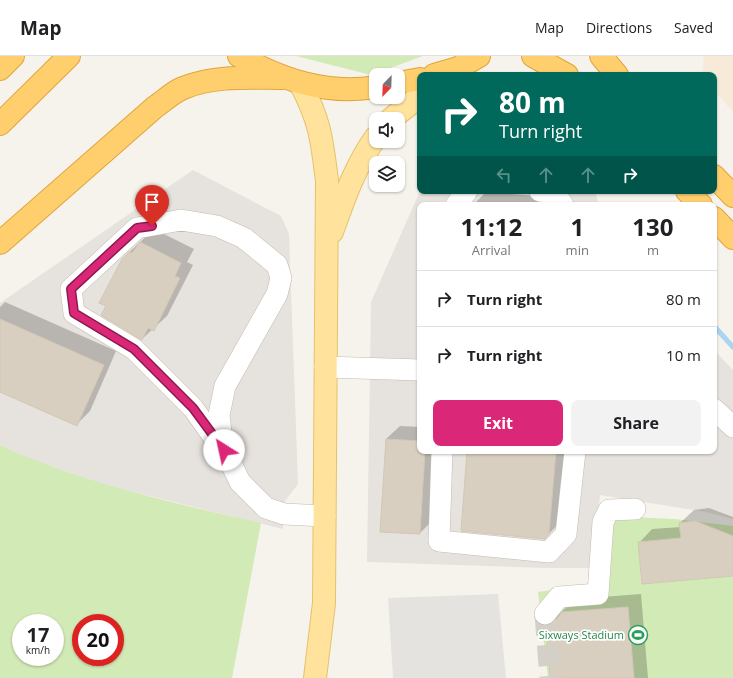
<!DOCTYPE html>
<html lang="en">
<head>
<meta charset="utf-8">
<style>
	body { margin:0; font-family:"Open Sans",sans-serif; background:#f2f2f2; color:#202124; height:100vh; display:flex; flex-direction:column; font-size:15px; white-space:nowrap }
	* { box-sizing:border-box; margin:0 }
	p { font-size:13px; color:#757577 }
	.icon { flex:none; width:22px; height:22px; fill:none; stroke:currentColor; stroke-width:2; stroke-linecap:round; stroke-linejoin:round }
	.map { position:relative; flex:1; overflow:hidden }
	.details { position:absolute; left:417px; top:146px; width:300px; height:252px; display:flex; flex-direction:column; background:#fff; border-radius:8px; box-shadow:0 1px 3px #0004 }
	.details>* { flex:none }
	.banner { position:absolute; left:417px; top:16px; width:300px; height:122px; border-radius:8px; box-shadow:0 1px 3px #0004; background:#00695c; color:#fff; overflow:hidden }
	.needle { width:26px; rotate:203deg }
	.buttons { position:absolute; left:369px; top:12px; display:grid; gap:8px }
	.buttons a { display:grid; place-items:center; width:36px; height:36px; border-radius:8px; background:#fff; box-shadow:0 1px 3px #0004; font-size:20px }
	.speed { position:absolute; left:12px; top:558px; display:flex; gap:8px; font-size:20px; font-weight:700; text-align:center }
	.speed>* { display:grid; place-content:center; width:52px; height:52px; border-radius:50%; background:#fff; box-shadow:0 1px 3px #0004; line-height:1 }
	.speed small { font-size:10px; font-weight:400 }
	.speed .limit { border:6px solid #d22; background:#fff; color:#111 }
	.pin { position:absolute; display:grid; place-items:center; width:34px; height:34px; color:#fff; margin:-41px -17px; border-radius:50% 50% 50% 0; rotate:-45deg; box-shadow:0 0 4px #0007 }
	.pin .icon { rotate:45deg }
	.me { position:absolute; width:44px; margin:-22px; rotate:325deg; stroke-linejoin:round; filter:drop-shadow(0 0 3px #0008) }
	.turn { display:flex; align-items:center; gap:14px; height:84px; padding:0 16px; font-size:18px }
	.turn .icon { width:52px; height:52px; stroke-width:2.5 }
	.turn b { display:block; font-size:28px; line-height:34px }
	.lanes { display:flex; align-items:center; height:38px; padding:0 16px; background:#0003; justify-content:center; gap:20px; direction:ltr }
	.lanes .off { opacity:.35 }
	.eta { display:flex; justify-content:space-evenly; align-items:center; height:68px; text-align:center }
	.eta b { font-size:24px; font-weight:700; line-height:28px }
	.primary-button { display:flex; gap:8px; margin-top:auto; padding:8px 16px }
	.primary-button a { flex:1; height:46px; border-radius:8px; background:#db2777; color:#fff; font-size:16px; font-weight:700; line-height:46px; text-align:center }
	.primary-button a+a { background:#f2f2f2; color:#202124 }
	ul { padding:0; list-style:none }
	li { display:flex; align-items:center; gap:12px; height:56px; padding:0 16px; border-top:1px solid #e0e0e0 }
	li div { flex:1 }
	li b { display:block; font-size:15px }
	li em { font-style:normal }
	header { display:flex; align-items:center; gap:24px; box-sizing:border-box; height:56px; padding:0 20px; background:#fff; border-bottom:1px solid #e0e0e0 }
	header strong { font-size:19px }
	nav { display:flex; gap:22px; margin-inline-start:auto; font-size:14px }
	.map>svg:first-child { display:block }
</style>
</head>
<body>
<header>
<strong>Map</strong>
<nav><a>Map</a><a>Directions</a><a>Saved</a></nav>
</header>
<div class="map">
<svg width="733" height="622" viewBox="0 0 733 622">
	<rect width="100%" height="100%" fill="#f6f3ec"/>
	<!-- commercial -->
	<path fill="#f7ead8" d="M704,0H733V56L714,34V19H702Z"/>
	<!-- industrial -->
	<path fill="#e6e2dd" d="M193,114L281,160L289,178L298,428L285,445L283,473L101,428L34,404L0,389V247Z
		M420,135H595L599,149H420V395H714V294L733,314V463L706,456L600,439L592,512H546L367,506L371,246Z"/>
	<!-- green -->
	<path fill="#d2eab5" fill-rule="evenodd" d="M296,0H423L371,19Z
		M0,389C85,428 170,446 261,467L232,622H0ZM21,567H55V601H21ZM81,567H115V601H81Z
		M611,460L675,463L733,470V622H548L538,536L609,526Z"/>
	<!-- parking -->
	<path fill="#e5e3e0" d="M498,538L506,622H393L388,542Z"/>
	<!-- shadow -->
	<path fill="#0003" d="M486,136L565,142L564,149H473Z
		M154,173L194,193L187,206L193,209L167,260L142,283L107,250L122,203Z
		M5,246L116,295L90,355L77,368L0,335V251Z
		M400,370L420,371V395H437L433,464L420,477L381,475L386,383Z
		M468,395H568L562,464L545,482Z
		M709,452L733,461V519L639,487L652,473L681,471L680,467L694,454Z
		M641,538L648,622H552L547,570L561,556L576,543Z"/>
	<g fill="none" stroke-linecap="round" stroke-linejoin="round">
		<!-- stream -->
		<path stroke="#a9d4f2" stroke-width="5" d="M714,270L733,291"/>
	</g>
	<!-- building -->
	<path fill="#d8cfc1" stroke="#d3c7b4" d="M140,186L181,207L175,220L180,222L154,275L148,272L142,284L101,259L106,250L99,247L122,203L129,196L132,197Z
		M0,263L104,309L77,370L0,336Z
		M386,383L420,385V395H425L420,478L380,476Z
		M467,395H556L549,478L545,483L461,475Z
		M695,465L733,480V520L642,528L638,486L681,482L679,467Z
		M628,551L634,622H550L546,570L554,566L562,556Z"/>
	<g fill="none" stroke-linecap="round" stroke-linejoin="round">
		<!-- minor-tunnel -->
		<path stroke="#d4d0c8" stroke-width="21" stroke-dasharray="21 10" stroke-linecap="butt" d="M545,558L550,622"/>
		<defs>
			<path id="minor" d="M540,135L555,137L563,149
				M456,149L467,135
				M325,311L420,314
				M714,353L733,371
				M223,394L219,359L225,330L277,238L281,222L277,209L244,182L217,170L181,164L137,172L71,233L74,257L134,293L193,352L228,401L240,426L266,452L284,458L325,460
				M442,395L439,485L549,496L566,478L575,395
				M545,558L559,541L598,538L603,466L609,454L635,453"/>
			<path id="major" d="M300,27C320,64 322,84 327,125L324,547L315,622
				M391,63L420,40
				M332,176C344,143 355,110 376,81"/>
			<path id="highway" d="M239,0C282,24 326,39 376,31
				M533,0L567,19
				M601,0L617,19
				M0,13L13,0
				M434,19L458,12L479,0
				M398,27L420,23
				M0,68L69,0
				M714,120L733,140
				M687,135L701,149
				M714,162L733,182
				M0,187L155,51C164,45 173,36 183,32C215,19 249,22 282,22"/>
		</defs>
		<!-- minor casing -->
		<use href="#minor" stroke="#c2bbae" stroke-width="22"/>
		<!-- major casing -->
		<use href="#major" stroke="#e6c16a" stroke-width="24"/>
		<!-- highway casing -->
		<use href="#highway" stroke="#e0a43c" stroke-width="24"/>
		<!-- minor -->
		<use href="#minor" stroke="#fff" stroke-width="21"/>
		<!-- major -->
		<use href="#major" stroke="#ffe39c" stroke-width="22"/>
		<!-- highway -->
		<use href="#highway" stroke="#ffcf6e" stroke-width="22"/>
	</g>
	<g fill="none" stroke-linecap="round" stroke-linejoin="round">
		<defs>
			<path id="route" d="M152,170L137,172L71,233L74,257L134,293L193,352L224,394"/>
		</defs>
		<!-- route casing -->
		<use href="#route" stroke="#8e194d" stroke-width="10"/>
		<!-- route -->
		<use href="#route" stroke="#db2777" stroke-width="7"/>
	</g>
	<!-- icons -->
	<defs>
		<symbol id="stadium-ring" viewBox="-11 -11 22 22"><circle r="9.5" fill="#fff" stroke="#2e9e5b" stroke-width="1.5"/><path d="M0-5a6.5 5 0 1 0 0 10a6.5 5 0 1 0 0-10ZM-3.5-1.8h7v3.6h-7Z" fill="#2e9e5b"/></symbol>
	</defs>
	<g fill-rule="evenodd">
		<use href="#stadium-ring" x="627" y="568" width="22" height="22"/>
	</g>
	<g text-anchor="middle" stroke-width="3.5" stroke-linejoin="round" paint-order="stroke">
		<!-- leisure labels -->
		<g font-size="11" fill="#27864d" stroke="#fff" text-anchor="end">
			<text x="624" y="583">Sixways Stadium</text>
		</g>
	</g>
</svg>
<div class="buttons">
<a><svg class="needle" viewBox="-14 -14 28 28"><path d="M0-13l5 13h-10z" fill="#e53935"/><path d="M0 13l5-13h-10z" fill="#757577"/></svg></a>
<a><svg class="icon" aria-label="sound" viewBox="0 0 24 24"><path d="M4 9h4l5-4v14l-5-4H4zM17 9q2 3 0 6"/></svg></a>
<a><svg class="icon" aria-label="layers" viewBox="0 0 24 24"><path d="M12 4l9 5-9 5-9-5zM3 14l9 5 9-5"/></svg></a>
</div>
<div class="speed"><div>17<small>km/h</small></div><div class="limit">20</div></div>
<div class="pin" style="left:152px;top:170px;background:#d93025"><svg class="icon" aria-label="arrive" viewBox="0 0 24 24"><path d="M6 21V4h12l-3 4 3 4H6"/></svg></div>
<svg class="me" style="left:224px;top:394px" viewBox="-20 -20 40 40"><circle r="19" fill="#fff"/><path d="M0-13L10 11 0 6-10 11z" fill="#db2777"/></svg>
<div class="banner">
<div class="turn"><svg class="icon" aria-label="right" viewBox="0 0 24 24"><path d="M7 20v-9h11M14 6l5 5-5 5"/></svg><div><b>80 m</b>Turn right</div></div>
<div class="lanes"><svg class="icon off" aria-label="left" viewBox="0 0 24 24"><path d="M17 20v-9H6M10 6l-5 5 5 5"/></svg><svg class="icon off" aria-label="ahead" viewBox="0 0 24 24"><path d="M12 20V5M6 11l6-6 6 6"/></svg><svg class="icon off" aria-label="ahead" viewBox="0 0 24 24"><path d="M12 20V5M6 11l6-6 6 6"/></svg><svg class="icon" aria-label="right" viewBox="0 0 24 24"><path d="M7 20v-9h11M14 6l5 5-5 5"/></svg></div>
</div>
<section class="details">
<div class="eta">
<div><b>11:12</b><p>Arrival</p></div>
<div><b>1</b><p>min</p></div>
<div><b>130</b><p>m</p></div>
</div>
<ul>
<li><svg class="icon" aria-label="right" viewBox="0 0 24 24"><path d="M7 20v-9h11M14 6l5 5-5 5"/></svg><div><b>Turn right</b></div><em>80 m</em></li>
<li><svg class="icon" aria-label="right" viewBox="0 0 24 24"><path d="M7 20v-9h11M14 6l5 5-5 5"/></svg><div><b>Turn right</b></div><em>10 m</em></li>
</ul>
<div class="primary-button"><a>Exit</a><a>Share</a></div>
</section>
</div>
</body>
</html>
